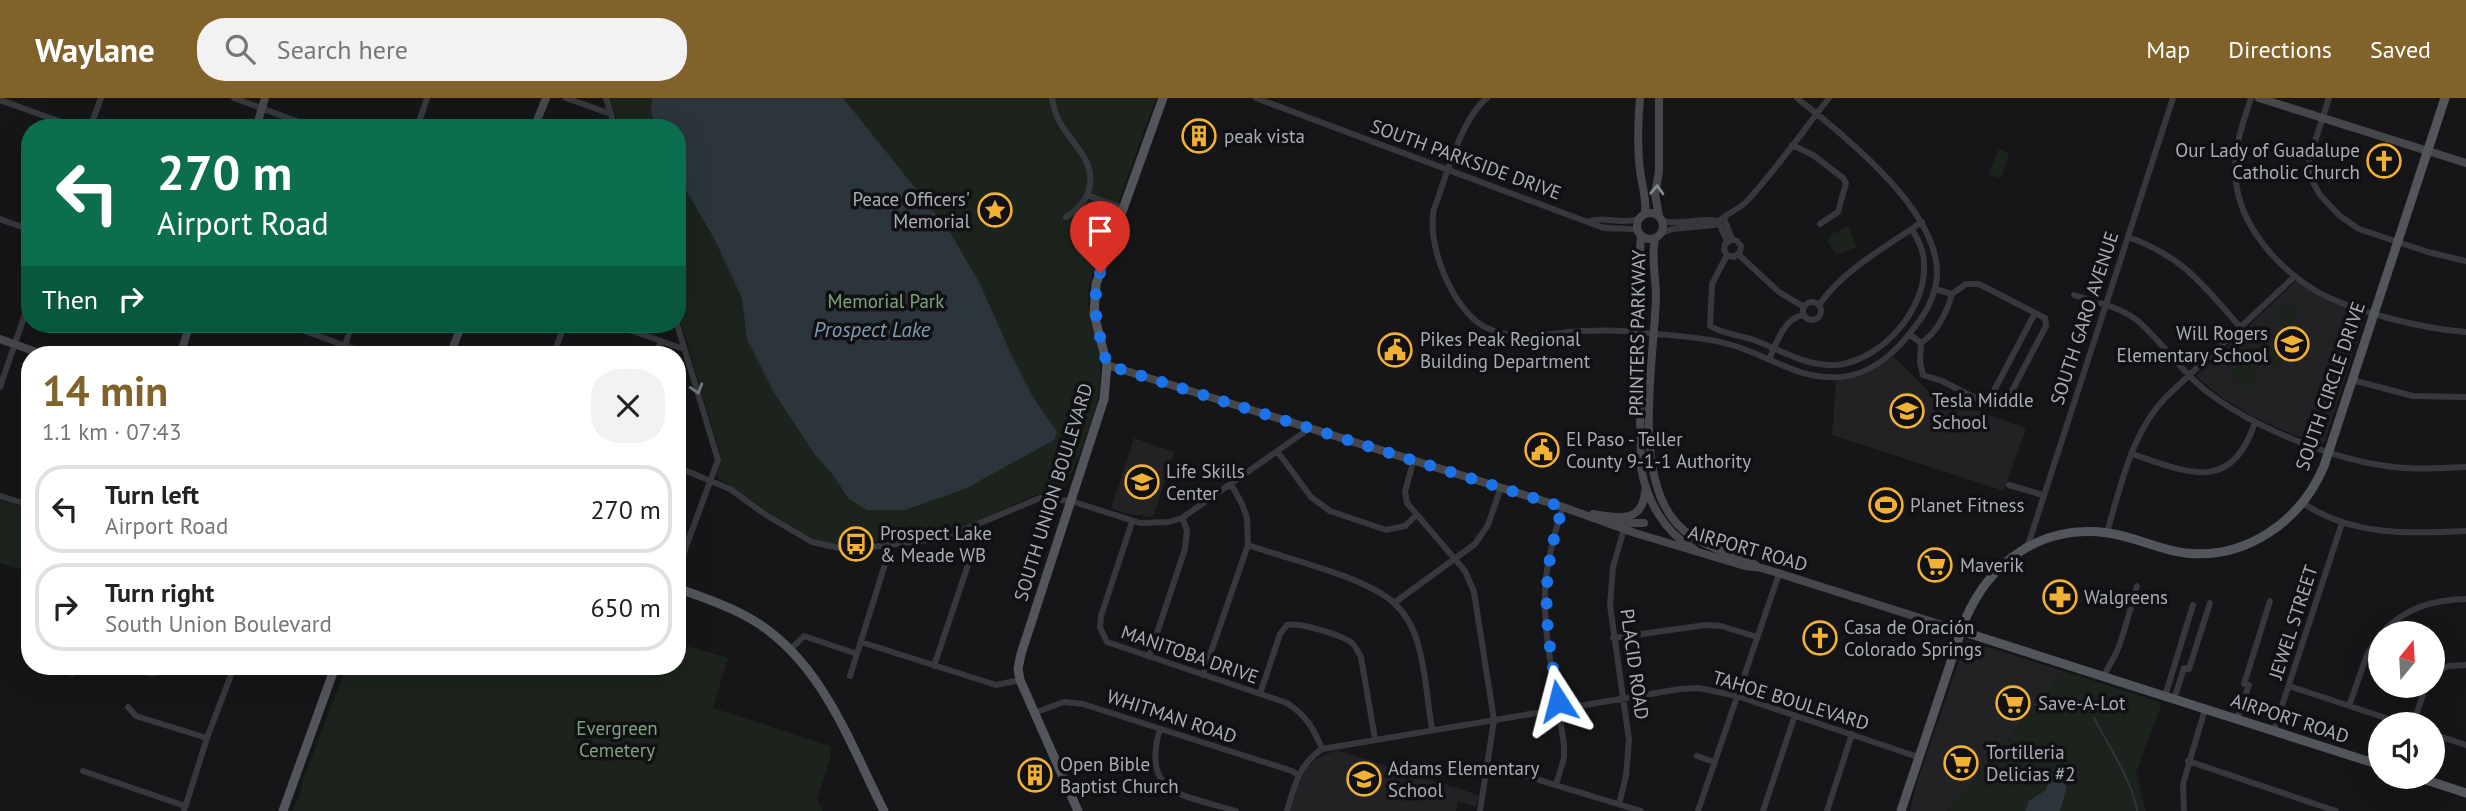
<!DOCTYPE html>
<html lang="en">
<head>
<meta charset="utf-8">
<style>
	body { margin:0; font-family:"PT Sans",sans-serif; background:#f2f2f2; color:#222; height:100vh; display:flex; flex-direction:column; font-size:26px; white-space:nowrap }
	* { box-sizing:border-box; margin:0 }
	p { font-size:23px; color:#767676 }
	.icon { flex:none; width:38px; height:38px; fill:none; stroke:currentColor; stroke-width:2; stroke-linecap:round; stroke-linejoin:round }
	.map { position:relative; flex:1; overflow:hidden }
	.drawer { position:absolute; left:21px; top:248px; width:665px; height:329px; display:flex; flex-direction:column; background:#fff; border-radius:28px; box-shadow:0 7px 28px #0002 }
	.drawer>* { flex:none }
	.hud { position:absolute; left:21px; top:21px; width:665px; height:214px; border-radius:28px; box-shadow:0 7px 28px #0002; background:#0b6e4f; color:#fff; overflow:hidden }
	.needle { width:46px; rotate:18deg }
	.fabs { position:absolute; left:2368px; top:523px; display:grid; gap:14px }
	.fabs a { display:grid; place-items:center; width:77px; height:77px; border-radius:50%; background:#fff; box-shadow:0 7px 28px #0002; font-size:35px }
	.pin { position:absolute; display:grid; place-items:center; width:60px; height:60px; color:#fff; margin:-72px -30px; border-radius:50% 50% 50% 0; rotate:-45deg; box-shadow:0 0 7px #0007 }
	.pin .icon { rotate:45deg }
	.me { position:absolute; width:77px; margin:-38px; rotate:351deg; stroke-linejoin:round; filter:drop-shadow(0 0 5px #0008) }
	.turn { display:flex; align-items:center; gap:24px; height:147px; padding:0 21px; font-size:32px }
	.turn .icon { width:91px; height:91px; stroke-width:2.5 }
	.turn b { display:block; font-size:49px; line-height:60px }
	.then { display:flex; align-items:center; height:66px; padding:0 21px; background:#0003; gap:14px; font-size:26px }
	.round { display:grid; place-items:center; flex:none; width:74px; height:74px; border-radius:28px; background:#f2f2f2 }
	.summary { display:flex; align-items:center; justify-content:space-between; height:119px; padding:0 21px }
	h1 { font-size:42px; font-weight:700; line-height:52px; color:#80622a }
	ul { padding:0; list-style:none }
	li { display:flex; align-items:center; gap:21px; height:88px; margin:0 14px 10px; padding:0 7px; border:4px solid #e0e0e0; border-radius:28px }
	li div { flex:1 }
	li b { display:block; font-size:26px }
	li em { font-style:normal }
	header { display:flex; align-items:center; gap:42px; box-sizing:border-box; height:98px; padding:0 35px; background:#80622a; color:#fff }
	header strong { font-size:33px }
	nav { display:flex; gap:38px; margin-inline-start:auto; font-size:24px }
	.search { width:490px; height:63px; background:#f2f2f2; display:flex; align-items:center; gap:18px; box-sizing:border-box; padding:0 24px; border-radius:28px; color:#767676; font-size:26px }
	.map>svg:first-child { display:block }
</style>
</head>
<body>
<header>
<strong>Waylane</strong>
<div class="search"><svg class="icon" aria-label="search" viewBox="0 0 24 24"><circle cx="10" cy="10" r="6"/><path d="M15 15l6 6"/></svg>Search here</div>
<nav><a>Map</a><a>Directions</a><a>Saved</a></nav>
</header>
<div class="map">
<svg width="2466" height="713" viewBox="0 0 2466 713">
	<rect width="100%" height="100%" fill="#161618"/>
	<!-- built -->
	<path fill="#222225" d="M2296,183L2321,199L2365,218L2324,346L2291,336L2254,319L2224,301L2196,278Z
		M1894,259L1932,297L2026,330L2004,393L1832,337L1836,283L1863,277Z
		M1134,340L1174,354L1153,419L1129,416L1111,410Z
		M1966,542L2063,573L2049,593L1947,713H1910L1916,687Z
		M1336,652L1479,697L1476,709L1458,703L1456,713H1290L1298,687L1307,670L1316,661Z"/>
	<!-- green -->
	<path fill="#1c231d" d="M609,0H1156L1089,186C1085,221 1097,235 1100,267C1104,306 1079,358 1064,393L1035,397L961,431L942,437L839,447C791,440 757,402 717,379L721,359L677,212V30H620Z
		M1998,51L2009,55L2001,80L1989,77Z
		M1845,129L1850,130L1856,150L1835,156L1827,143L1834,134L1837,135L1842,130Z
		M2292,206L2301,212L2289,227L2276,214L2282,207Z
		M2258,238L2269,248L2255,265L2256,283L2246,293L2231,279V275Z
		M2274,248L2289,253L2288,258L2277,270L2266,266Z
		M0,402L30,411V474L0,465Z
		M677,545L728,560L713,610L827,647L831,650V657L817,702L823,713H292L299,699L303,682L346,569H677Z
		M2063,573L2162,605L2136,675L2146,713H1947L2049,593Z"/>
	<!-- water -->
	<path fill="#2c353c" d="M652,0H843L948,131L980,186L1011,256L1033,299L1057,334L1054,342L967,390L905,412H867L849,401L833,377L816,358L773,293L747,241L742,200L714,140L677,77V30H657L651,14Z
		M2066,670V692L2060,713H2025L2029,703L2046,692L2053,671Z"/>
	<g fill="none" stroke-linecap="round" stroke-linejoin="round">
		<!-- stream -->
		<path stroke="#2c353c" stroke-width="2" d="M2094,620C2107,645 2134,686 2137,713"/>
		<!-- street -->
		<path stroke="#37383d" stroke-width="6" d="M234,0L315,30
			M566,0L611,16
			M606,0L615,30
			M1052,0C1053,5 1054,11 1056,16C1066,44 1100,61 1088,95C1084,105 1076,113 1066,119
			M1256,0L1601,129C1613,132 1625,129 1637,132
			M1487,0C1461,20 1446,80 1434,111C1426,146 1452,210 1483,228C1513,245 1550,235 1582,233C1604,232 1625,232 1646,235C1676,238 1706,239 1735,248C1773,260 1799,282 1841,279C1869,277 1894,256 1910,235C1924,218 1935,201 1937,178C1940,112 1844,38 1797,0
			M2251,0C2242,28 2232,54 2236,84C2241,129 2279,171 2316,193C2353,214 2424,231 2466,234
			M2329,0L2309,62V77L2320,97L2340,118L2359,131L2428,154L2466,163
			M0,2L78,30
			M90,30L101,0
			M417,30L427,0
			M1792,47L1813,57L1843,80L1846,85L1838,114L1820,126
			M1087,97L1123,110
			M1724,120L1732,141L1737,143L1741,148L1740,154L1734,159L1727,157L1724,152L1725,146L1732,141
			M0,121L30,132
			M1589,123C1605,118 1620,127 1639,121
			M1663,123C1681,128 1699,119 1718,123
			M1718,123L1727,143
			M1662,135L1672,131L1715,127C1722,117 1737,113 1746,104C1776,72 1802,34 1829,0
			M2128,139C2184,159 2203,187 2241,230
			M1727,157L1712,186L1710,228C1721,235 1738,237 1751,241C1780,251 1805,269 1837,267C1882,262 1927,211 1924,165C1924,153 1918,142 1912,131
			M1739,157L1779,194L1804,209
			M2074,197C2095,204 2121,209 2138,223C2162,244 2180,272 2205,292C2250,328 2329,360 2386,368C2412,372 2439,370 2466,369
			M1803 213a9 9 0 1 1 18 0a9 9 0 1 1-18 0Z
			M1819,207C1843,172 1887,148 1922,124
			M285,226L371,257
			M612,226L684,251
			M677,226L718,362L677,473
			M1909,236L1921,245L1920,264L1923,277L1942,283L1991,308H2004L2046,228L2045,220L1979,186H1966L1952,196L1935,191
			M1921,245C1937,235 1947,214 1952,196
			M342,257L352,226
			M553,257L565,226
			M656,257L661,243
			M1769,262C1776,246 1784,219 1804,217
			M2352,282L2413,298L2466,299
			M0,289L30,202
			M1987,306L2035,215
			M1277,353L1311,399L1330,413L1386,432L1405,428L1416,417
			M2132,356C2186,374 2232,397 2255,324
			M1414,361L1405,394L1407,405L1465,473L1474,494L1494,622L1480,713
			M677,369L730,391L766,417L812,444L848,452L944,440L1040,400L1071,403L1140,425L1169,424L1182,420L1310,330
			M2009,387L2043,397
			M0,398L30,407
			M2303,405C2351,438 2410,436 2466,433
			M1132,424L1101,518L1100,529L1107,544L1287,605C1306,617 1314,631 1322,651
			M2107,434C2121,388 2131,335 2166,299L2295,178
			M1248,447C1287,461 1363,478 1393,504C1405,515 1414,531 1418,546C1426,573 1427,603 1432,631
			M2027,450L2173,0
			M1394,505L1475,446L1488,427L1501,389
			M2381,536C2404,510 2432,502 2466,501
			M1613,540L1706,527L1721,528L1757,539
			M861,544L996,587L1020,582
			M791,551L804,538L857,556
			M1149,559L1185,451L1187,432L1182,420
			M934,568L972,455
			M117,569L153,575L158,573L161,569
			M72,575L74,569
			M1203,577L1248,447L1247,420L1242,406L1231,386
			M2432,577L2448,568L2466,567
			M850,578L891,447
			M2104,579C2108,567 2115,560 2119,548C2126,529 2131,508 2137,488
			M2289,588L2404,626
			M1260,596L1280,536L1287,527C1299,524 1342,537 1352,545C1356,549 1358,554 1361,559L1375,641
			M2165,598L2193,507
			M2174,601L2184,570L2189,571L2210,505
			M2349,608L2367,557L2380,536
			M128,609L136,618L207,640
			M1034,615L1064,604L1083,606L1292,673L1298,677
			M2237,621L2249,587L2244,586L2270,503
			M2413,626L2426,588
			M1160,631C1140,698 1185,697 1236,713
			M2274,632L2342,425
			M2432,636L2466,647
			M1697,658L1714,664
			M2188,663L2336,713
			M1487,666L1641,713
			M83,673L185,708
			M1556,687L1564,660V648C1558,597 1543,545 1545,493C1546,464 1554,436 1563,409
			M1619,706L1626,678L1629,642L1610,507L1613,469L1624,431
			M184,713L207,640L234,569
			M1287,713C1294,689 1299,666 1322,651L1680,591L1699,590L1737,598L1918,659
			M1698,713L1779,476
			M1763,713L1795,617
			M1827,713L1852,636
			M2184,713L2183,686L2205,611"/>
		<!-- secondary -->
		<path stroke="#45474d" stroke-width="8" d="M1640,0C1638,24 1637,48 1640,72C1642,88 1647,101 1645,116
			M2259,0L2466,65
			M256,30L265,0
			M534,30L546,0
			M1637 128a13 13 0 1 1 26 0a13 13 0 1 1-26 0Z
			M1659,118L1655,96L1659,73V0
			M1641,138L1638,181L1641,370C1647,403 1664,434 1694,451
			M1655,141C1651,160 1656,179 1656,199C1654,262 1633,369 1673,421C1695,449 1727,452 1756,467
			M0,241L45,257
			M180,257L190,226
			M450,257L462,226
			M1107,267L1563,409L1635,435L1745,468L1762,470L1961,533
			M1593,416C1616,419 1642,427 1645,394
			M1617,423L1627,425H1644"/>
		<!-- primary -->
		<path stroke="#53555c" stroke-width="9" d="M677,490C704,500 732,509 756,524C823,566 850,646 884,713
			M1961,533L2380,667
			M2417,679L2466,695
			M283,713L335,569
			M1078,713L1020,582L1018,571L1021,556L1104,301L1107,267L1094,216L1096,186L1163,0
			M1901,713L1965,522C1990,463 2042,426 2108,435C2134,438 2158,452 2185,455C2246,462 2301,423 2324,368L2445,0"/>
	</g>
	<!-- one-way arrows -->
	<defs><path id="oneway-chevron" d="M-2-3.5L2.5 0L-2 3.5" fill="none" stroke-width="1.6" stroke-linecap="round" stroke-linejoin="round" transform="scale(1.75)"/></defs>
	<use stroke="#858993" href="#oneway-chevron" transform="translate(1657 92) rotate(-87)"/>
	<use stroke="#757881" href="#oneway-chevron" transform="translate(697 291) rotate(73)"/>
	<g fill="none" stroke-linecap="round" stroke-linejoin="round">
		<!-- route -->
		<path stroke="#1a73e8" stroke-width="12" stroke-dasharray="0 21.6" d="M1100,175C1090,208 1099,234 1107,267L1563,409C1538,485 1546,526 1558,603"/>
	</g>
	<!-- icons -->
	<defs>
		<symbol id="building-ring" viewBox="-11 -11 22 22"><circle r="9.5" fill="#111113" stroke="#f2b134" stroke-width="1.5"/><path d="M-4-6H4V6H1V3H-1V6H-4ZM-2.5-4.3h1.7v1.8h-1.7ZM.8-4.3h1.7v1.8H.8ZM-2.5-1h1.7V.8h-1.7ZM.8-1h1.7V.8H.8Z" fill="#f2b134"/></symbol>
		<symbol id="church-ring" viewBox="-11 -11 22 22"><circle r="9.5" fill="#111113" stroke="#f2b134" stroke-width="1.5"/><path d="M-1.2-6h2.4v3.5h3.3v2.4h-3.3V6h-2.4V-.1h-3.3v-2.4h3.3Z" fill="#f2b134"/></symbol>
		<symbol id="sight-ring" viewBox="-11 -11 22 22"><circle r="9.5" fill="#111113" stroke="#f2b134" stroke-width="1.5"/><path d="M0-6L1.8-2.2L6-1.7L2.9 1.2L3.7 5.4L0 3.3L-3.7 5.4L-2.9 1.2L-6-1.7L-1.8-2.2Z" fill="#f2b134"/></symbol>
		<symbol id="school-ring" viewBox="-11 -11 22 22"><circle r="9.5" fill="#111113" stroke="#f2b134" stroke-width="1.5"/><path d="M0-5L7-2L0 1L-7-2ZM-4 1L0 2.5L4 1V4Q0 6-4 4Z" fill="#f2b134"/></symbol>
		<symbol id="civic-ring" viewBox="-11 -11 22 22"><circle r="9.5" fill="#111113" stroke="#f2b134" stroke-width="1.5"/><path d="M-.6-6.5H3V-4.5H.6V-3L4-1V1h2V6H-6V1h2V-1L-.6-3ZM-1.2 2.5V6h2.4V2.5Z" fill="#f2b134"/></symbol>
		<symbol id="stadium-ring" viewBox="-11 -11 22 22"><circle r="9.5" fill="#111113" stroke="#f2b134" stroke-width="1.5"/><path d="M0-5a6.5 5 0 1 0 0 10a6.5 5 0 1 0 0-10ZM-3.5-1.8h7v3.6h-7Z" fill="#f2b134"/></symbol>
		<symbol id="bus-ring" viewBox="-11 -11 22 22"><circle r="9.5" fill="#111113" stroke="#f2b134" stroke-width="1.5"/><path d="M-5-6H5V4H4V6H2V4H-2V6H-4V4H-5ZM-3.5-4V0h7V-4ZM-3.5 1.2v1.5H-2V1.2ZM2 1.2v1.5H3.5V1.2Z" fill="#f2b134"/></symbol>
		<symbol id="supermarket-ring" viewBox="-11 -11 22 22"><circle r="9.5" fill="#111113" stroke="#f2b134" stroke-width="1.5"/><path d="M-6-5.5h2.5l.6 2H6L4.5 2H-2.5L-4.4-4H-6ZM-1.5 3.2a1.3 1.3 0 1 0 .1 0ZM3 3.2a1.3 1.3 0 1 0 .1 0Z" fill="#f2b134"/></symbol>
		<symbol id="pharmacy-ring" viewBox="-11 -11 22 22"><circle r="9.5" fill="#111113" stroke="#f2b134" stroke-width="1.5"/><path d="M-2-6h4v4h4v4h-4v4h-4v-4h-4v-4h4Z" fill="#f2b134"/></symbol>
	</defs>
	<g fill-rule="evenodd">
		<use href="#building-ring" x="1180" y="19" width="38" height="38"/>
		<use href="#church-ring" x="2365" y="44" width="38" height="38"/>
		<use href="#sight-ring" x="976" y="93" width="38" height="38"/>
		<use href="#school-ring" x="2273" y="227" width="38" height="38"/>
		<use href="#civic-ring" x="1376" y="233" width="38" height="38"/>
		<use href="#school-ring" x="1888" y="294" width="38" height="38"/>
		<use href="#civic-ring" x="1523" y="333" width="38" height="38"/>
		<use href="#school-ring" x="1123" y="365" width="38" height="38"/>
		<use href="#stadium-ring" x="1867" y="388" width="38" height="38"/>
		<use href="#bus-ring" x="837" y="427" width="38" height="38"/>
		<use href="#supermarket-ring" x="1916" y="448" width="38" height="38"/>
		<use href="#pharmacy-ring" x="2041" y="480" width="38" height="38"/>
		<use href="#church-ring" x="1801" y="521" width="38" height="38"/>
		<use href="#supermarket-ring" x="1994" y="586" width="38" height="38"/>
		<use href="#supermarket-ring" x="1942" y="646" width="38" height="38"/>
		<use href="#building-ring" x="1016" y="658" width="38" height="38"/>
		<use href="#school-ring" x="1345" y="662" width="38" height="38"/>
	</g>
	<g text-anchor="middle" stroke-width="7" stroke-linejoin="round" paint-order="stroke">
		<!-- poi labels -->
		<g font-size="19" fill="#a8adb8" stroke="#111113" text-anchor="start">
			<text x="1224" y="45">peak vista</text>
			<text x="2360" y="59" text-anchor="end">Our Lady of Guadalupe<tspan x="2360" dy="22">Catholic Church</tspan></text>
			<text x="970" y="108" text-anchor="end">Peace Officers'<tspan x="970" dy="22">Memorial</tspan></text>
			<text x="2268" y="242" text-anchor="end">Will Rogers<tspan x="2268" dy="22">Elementary School</tspan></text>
			<text x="1420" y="248">Pikes Peak Regional<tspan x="1420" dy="22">Building Department</tspan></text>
			<text x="1932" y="309">Tesla Middle<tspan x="1932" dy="22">School</tspan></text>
			<text x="1566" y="348">El Paso - Teller<tspan x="1566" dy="22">County 9-1-1 Authority</tspan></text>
			<text x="1166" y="380">Life Skills<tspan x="1166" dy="22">Center</tspan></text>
			<text x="1910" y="414">Planet Fitness</text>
			<text x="880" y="442">Prospect Lake<tspan x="880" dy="22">&amp; Meade WB</tspan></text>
			<text x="1960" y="474">Maverik</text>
			<text x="2084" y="506">Walgreens</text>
			<text x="1844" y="536">Casa de Oración<tspan x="1844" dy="22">Colorado Springs</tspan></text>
			<text x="2038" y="612">Save-A-Lot</text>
			<text x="1986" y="661">Tortilleria<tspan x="1986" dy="22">Delicias #2</tspan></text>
			<text x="1060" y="673">Open Bible<tspan x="1060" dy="22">Baptist Church</tspan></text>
			<text x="1388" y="677">Adams Elementary<tspan x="1388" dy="22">School</tspan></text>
		</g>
		<!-- street labels -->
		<g font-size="19" fill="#a8adb8" stroke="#111113">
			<text transform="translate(1466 61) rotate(20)" y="7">SOUTH PARKSIDE DRIVE</text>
			<text transform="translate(2084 220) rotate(-72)" y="7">SOUTH GARO AVENUE</text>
			<text transform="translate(1637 235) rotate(-89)" y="7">PRINTERS PARKWAY</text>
			<text transform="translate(2330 288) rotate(-71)" y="7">SOUTH CIRCLE DRIVE</text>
			<text transform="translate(1053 394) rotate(-73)" y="7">SOUTH UNION BOULEVARD</text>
			<text transform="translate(1748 450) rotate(16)" y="7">AIRPORT ROAD</text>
			<text transform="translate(2293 524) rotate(-72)" y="7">JEWEL STREET</text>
			<text transform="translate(1190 556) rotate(19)" y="7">MANITOBA DRIVE</text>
			<text transform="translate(1635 566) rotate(82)" y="7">PLACID ROAD</text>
			<text transform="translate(1791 602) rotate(17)" y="7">TAHOE BOULEVARD</text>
			<text transform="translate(1172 618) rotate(18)" y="7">WHITMAN ROAD</text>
			<text transform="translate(2290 620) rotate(18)" y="7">AIRPORT ROAD</text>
		</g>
		<!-- park labels -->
		<g font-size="19" fill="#7fa381" stroke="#111113">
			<text x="886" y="210">Memorial Park</text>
			<text x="617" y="637">Evergreen<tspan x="617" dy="22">Cemetery</tspan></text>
		</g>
		<!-- water labels -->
		<g font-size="21" font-style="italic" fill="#7f9bb3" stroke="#111113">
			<text x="872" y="239">Prospect Lake</text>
		</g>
	</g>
</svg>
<div class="fabs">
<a><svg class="needle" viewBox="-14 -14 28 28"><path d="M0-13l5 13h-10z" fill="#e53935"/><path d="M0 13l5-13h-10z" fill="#767676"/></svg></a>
<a><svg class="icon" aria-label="sound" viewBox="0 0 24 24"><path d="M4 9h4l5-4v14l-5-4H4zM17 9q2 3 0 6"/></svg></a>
</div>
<div class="pin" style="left:1100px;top:175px;background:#d93025"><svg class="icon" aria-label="arrive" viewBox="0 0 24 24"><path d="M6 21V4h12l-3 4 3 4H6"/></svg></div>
<svg class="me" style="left:1558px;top:603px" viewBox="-20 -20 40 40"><path d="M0-17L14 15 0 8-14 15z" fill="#1a73e8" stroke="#fff" stroke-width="4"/></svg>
<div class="hud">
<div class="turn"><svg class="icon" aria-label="left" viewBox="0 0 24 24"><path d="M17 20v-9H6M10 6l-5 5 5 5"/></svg><div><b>270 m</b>Airport Road</div></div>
<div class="then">Then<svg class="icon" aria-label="right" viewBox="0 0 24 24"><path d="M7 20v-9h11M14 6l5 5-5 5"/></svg></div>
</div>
<section class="drawer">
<div class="summary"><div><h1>14 min</h1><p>1.1 km · 07:43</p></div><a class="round"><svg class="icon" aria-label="close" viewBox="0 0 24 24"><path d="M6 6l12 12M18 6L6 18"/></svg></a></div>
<ul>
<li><svg class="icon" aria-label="left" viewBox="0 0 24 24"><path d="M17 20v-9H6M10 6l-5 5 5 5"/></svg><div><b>Turn left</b><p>Airport Road</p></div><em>270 m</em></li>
<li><svg class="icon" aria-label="right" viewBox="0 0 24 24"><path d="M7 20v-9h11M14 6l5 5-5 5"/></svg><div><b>Turn right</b><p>South Union Boulevard</p></div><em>650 m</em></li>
</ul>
</section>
</div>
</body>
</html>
